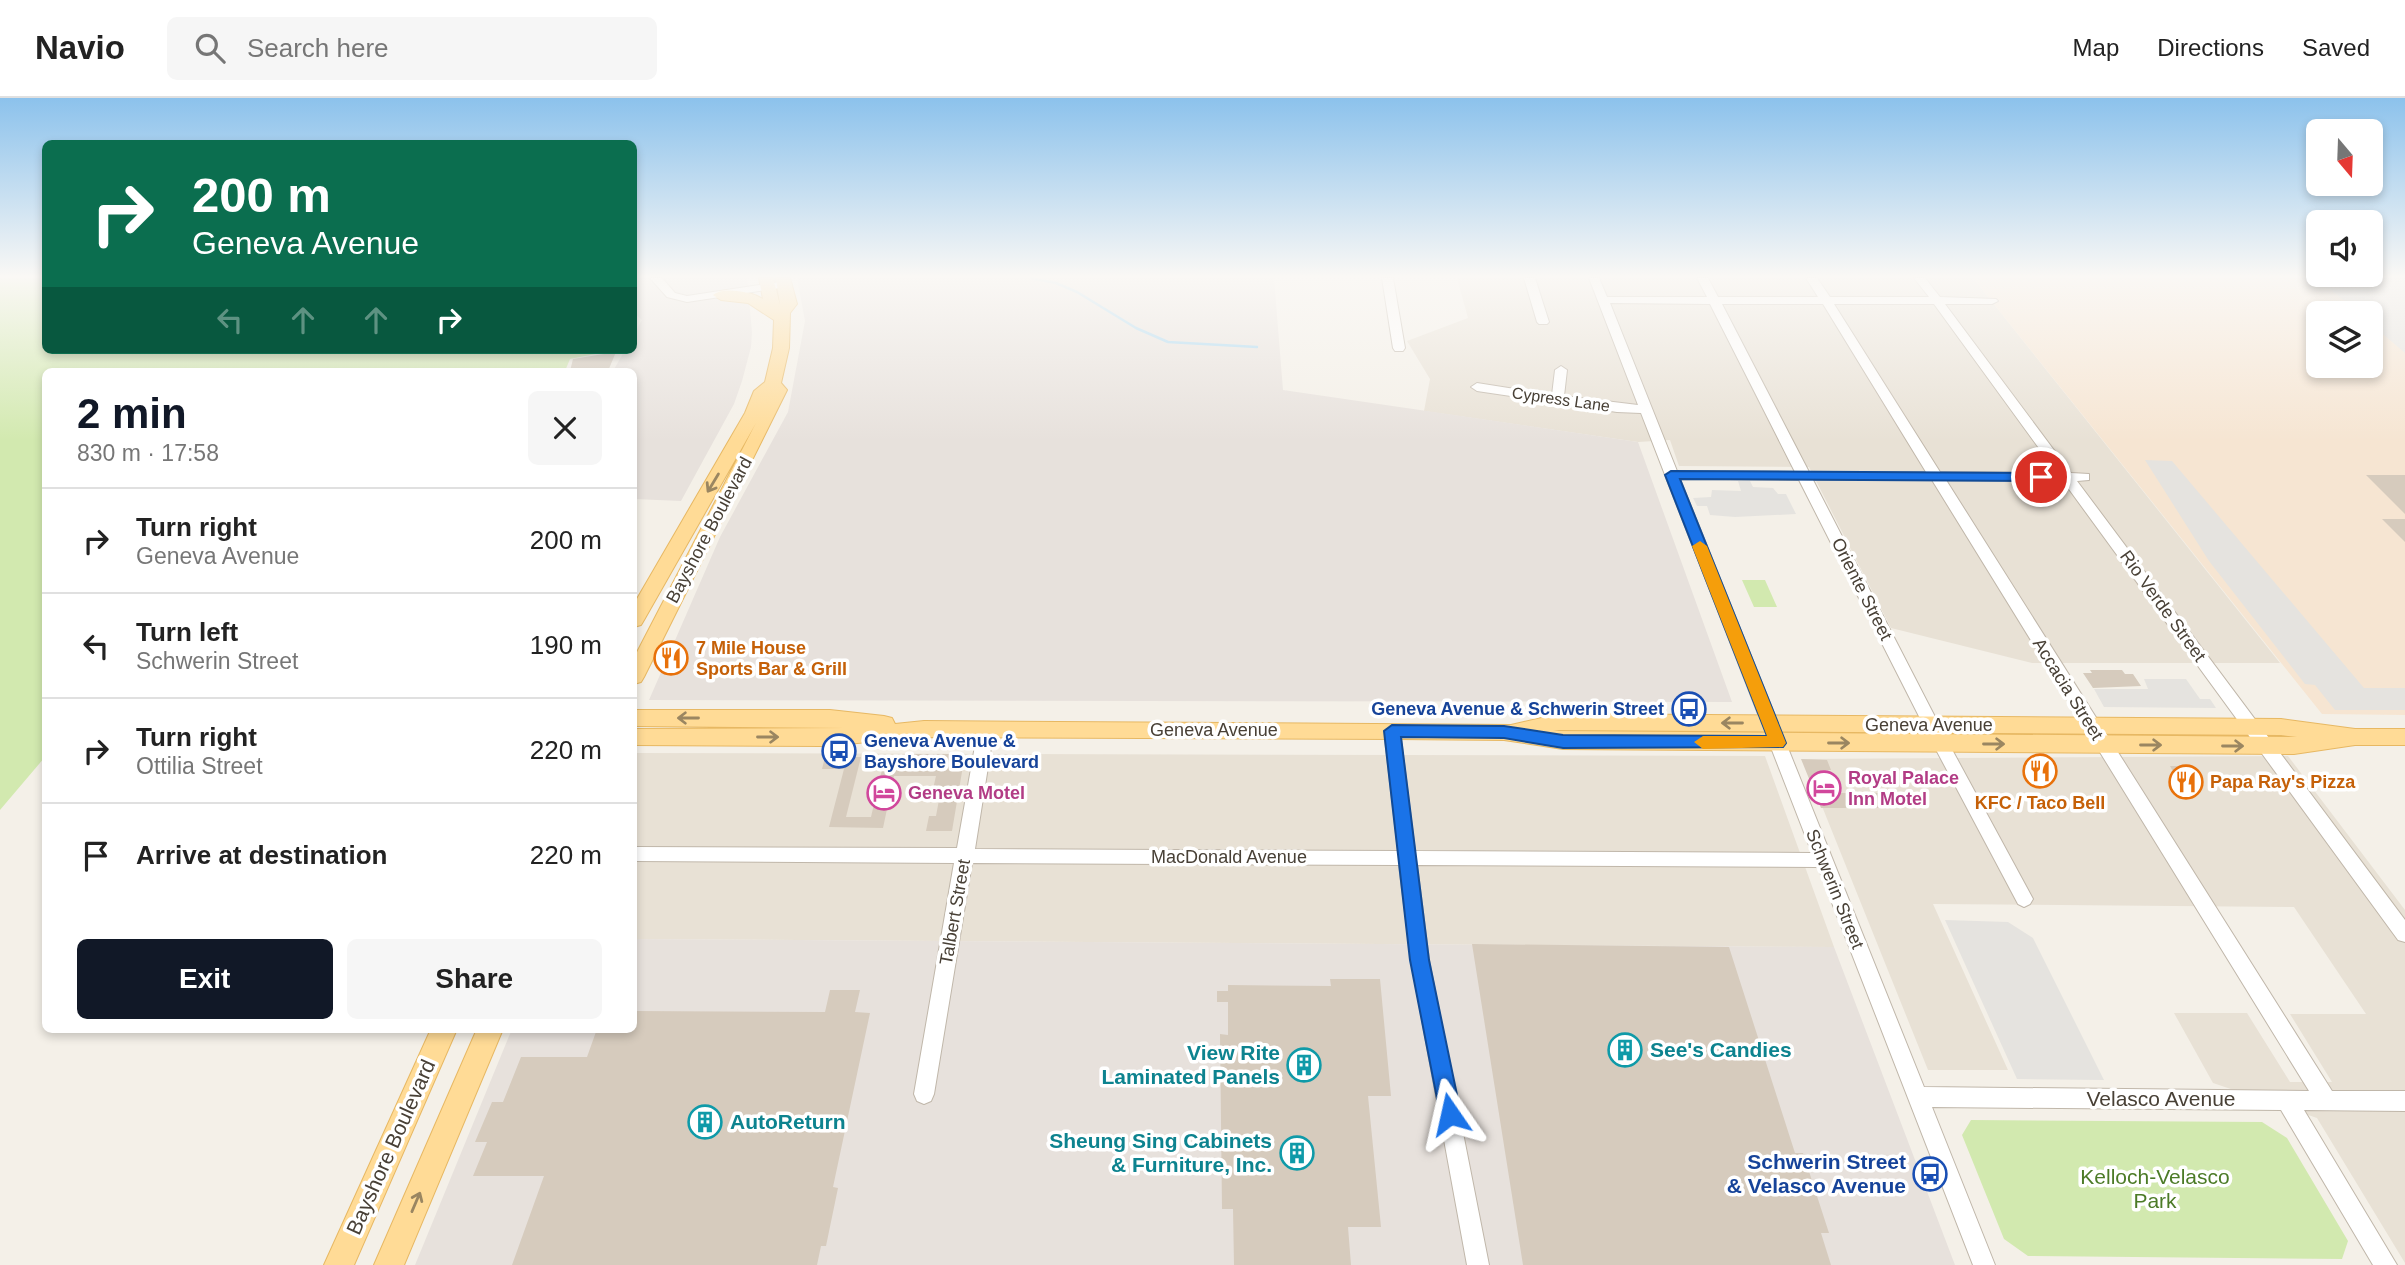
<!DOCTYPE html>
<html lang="en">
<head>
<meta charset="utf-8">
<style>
	body { margin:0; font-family:Arial,sans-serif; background:#f6f6f6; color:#222; height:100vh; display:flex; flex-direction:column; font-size:26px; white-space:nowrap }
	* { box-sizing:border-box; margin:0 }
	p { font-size:23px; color:#767676 }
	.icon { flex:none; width:38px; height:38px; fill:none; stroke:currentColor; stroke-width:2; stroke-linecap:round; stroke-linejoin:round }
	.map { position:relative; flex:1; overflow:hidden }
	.panel { position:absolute; left:42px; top:270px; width:595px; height:665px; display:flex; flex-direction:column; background:#fff; border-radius:10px; box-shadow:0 4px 10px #0003 }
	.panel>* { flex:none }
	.top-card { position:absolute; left:42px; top:42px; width:595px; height:214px; border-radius:10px; box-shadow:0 4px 10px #0003; background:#0b6e4f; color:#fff; overflow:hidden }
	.needle { width:46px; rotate:161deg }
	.fabs { position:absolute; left:2306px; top:21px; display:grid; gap:14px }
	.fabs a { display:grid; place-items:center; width:77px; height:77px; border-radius:10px; background:#fff; box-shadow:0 4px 10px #0003; font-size:35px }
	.pin { position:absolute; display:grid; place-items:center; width:60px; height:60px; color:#fff; margin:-30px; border:4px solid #fff; border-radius:50%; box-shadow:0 2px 7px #0007 }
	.me { position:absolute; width:77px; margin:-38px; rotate:349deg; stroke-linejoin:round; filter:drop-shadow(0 0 5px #0008) }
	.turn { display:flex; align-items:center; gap:24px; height:147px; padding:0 35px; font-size:32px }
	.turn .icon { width:91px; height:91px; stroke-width:2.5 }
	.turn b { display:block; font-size:49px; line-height:60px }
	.lanes { display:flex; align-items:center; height:66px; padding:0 35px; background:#0003; justify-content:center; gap:35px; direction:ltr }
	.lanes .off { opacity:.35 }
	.round { display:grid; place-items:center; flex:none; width:74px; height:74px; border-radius:10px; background:#f6f6f6 }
	.summary { display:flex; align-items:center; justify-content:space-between; height:119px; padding:0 35px }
	h1 { font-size:42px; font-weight:700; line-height:52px; color:#111827 }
	.cta { display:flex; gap:14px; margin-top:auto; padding:14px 35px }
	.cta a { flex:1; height:80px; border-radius:10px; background:#111827; color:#fff; font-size:28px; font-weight:700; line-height:80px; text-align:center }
	.cta a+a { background:#f6f6f6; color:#222 }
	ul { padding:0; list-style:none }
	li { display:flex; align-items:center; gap:21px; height:105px; padding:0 35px; border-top:2px solid #e0e0e0 }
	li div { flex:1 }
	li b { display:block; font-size:26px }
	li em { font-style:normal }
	header { display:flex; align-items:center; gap:42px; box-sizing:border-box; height:98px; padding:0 35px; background:#fff; border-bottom:2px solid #e0e0e0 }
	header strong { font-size:33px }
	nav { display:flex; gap:38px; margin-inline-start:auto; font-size:24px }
	.search { width:490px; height:63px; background:#f6f6f6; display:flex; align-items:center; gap:18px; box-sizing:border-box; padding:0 24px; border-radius:10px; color:#767676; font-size:26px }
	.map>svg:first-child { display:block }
</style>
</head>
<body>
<header>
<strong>Navio</strong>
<div class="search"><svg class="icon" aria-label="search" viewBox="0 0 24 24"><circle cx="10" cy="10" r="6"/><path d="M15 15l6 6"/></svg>Search here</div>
<nav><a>Map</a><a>Directions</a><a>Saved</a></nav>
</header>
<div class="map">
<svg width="2405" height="1167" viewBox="0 0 2405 1167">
	<rect width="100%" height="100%" fill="#f4f0e8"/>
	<!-- residential -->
	<path fill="#e8e1d5" d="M1457,180H1973L2280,565H2032L1891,530L1809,369L1679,368L1670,342L1638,344L1424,313L1430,281L1407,243L1468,220Z
		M634,655L1765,658L1834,849L634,841Z
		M2288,658L2405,812V1165L2317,1020L2213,985L2174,915H2247L2290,984H2332L2290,916H2366L2294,809L1933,806L2008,972H1928L1803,661Z"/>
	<!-- commercial -->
	<path fill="#f6e5d2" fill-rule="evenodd" d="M1973,180H2405V617L2322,616ZM2319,215H2371V268H2319Z"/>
	<!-- industrial -->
	<path fill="#e7e1dc" d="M634,180H747L752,234L751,249L742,283L734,306L681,403L634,401V273H613L625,252H634V237L642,222L634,215Z
		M797,180H1274L1283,292L1638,344L1732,604L649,602L720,439L788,314L805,223Z
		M634,841L1834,849L1955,1167H415L512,931H634Z"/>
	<!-- green -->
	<path fill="#d2e9af" d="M0,180H45L46,252H615L570,261L565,273H46L45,659L0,712Z
		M1742,482H1765L1777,509H1754Z
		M1971,1022L2262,1024L2287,1040L2348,1143L2342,1161L2028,1158L2004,1141L1962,1037Z"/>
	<!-- parking -->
	<path fill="#e5e3df" d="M2316,180H2405V255L2371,226V215H2360Z
		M2145,362L2172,363L2364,590H2405V612H2335L2315,587L2305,586L2209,463Z
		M1738,383H1750L1753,389L1773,390L1778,396H1786L1796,416L1735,419L1710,417L1707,408H1697L1693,400L1711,399L1712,392L1741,393Z
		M2144,581H2186L2200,601H2210L2216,610L2104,609L2094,591H2148Z
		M1945,822L2008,824L2033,840L2104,982L2017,981Z"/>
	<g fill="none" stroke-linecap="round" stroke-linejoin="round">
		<!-- stream -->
		<path stroke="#a3d6f2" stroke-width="2.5" d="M1031,180L1056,185L1077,194L1136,230L1168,244L1257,249"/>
	</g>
	<!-- building -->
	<path fill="#d6cbbd" d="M616,254L608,273H570L573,261Z
		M2366,377H2405V416Z
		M2382,421H2405V444Z
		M2090,572H2122L2125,576H2133L2141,588L2093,590L2083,575H2092Z
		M902,656H965L952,733H926L929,718H936L941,691H933L936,678H894L883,730L829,729L844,671H822L825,659H861L846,719H871L885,659H902Z
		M1801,661L1827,662L1831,672H1826L1836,695H1881L1888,710H1821Z
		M2170,668H2182L2196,688H2181Z
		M1472,846L1729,849L1795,1055H1803L1829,1135H1821L1831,1167H1523Z
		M1330,881H1380L1391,998H1368L1381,1129H1348L1351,1167H1234L1233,1111H1222L1220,936L1228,937V904H1217V893H1228V887L1331,888Z
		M830,892H860L855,914L870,915L833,1089L838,1090L826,1148H821L817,1167H512L544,1078H473L487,1044H475L492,1004H503L521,959H587L597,931H634V913L825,914Z"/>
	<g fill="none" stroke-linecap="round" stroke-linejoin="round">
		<defs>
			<path id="minor" d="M650,180H662L675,195L687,198L786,183L792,186L786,189L687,204L667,199Z
				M1382,180H1393L1405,250L1403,253H1395L1393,250Z
				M1524,180H1535L1549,224L1547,226H1539L1537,224Z
				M1589,180H1599L1607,199H1707L1697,180H1708L1718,199H1818L1806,180H1817L1830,199H1929L1914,180H1925L1940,199L1996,201L1998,203L1992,206H1945L2071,375L2089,376V382L2077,383L2405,822V844L2398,842L2063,383L1946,382L2332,993H2405V1013L2304,1012L2397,1167H2373L2281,1012L1932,1009L1995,1167H1973L1818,769L1417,767L1429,862L1489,1167H1467L1411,862L1399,767L972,765L934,996L931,1003L924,1006L917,1003L914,996L954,765L634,763V749L957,750L978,631L980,627H992L994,631L975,751L1398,753L1384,633L1386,629H1398L1400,633L1415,753L1812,755L1641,315L1617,314L1477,293L1471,289L1477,285L1552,297L1555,272L1561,268L1567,272L1564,298L1638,307ZM1610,205L1710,206L1795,374L1677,373ZM1722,206H1823L1926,374H1809ZM1834,206H1934L2057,375L1940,374ZM1680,381L1799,382L1933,646L2018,806L2024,809L2030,806L2033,801L1949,646L1813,382H1932L2309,993L1924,989Z"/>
			<path id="major" d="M759,180H773L780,207L776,180H790L797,206L790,215L789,250L781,285L787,292L644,579L641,584L634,586V560L756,325L644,522L641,527L634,529V506L745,315L754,293L765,284L773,250L774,222L748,205L721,202L713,197C723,188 752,194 763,201Z
				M634,612H830L884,618L892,620L895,626L924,623L1511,627L1559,616L2281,621L2355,631H2405V647H2355L2294,656L1563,651L1504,642L1399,641L924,639L824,648L634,647V631L846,630L634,628ZM1559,632L2281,637L2297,639L1553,633Z
				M431,931H457L354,1167H324Z
				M477,931H503L404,1167H374Z"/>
		</defs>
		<!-- minor casing -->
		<use href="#minor" stroke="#c0b7aa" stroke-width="2"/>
		<!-- major casing -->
		<use href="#major" stroke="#e7b863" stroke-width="2"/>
		<!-- minor -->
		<use href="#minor" fill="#fff" fill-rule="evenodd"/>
		<!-- major -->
		<use href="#major" fill="#ffdb96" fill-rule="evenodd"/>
	</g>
	<!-- one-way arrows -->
	<defs><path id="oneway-shaft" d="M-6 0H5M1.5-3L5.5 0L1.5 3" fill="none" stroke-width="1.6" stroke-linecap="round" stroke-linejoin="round" transform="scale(1.75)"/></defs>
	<g stroke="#9a8661">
		<use href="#oneway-shaft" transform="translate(713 385) rotate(121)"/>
		<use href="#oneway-shaft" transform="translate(688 620) rotate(-180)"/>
		<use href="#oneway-shaft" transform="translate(1732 625) rotate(-180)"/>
		<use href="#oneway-shaft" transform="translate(768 639)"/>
		<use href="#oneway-shaft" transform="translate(1839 645)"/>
		<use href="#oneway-shaft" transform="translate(1994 646)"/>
		<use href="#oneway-shaft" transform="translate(2151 647)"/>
		<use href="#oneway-shaft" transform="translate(2233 648)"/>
		<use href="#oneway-shaft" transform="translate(416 1104) rotate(-67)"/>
	</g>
	<!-- sky -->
	<linearGradient id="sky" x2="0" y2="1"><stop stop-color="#8cc2ec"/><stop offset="0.52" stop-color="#faf8f5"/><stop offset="1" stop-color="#faf8f5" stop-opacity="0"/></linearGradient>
	<rect width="2405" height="343" fill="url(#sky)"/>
	<!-- route -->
	<path fill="#1a73e8" stroke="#114b97" stroke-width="2" d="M1671,373L2041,375L2048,379L2041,383L1680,381L1786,645L1783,649L1563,650L1504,640L1401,639L1429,862L1461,1016L1457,1023L1450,1026L1443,1023L1440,1016L1410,862L1384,633L1392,627L1504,628L1563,637L1767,638L1665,377Z"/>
	<!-- slow -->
	<path fill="#f59e0b" d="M1700,443L1707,448L1786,645L1783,649L1703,651L1694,644L1703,638H1767L1692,448Z"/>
	<!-- icons -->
	<defs>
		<symbol id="restaurant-ring" viewBox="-11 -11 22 22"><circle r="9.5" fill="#fff" stroke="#e8710a" stroke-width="1.5"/><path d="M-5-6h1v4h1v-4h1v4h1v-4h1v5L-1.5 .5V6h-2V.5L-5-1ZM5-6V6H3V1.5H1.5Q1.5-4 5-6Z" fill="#e8710a"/></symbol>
		<symbol id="bus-ring" viewBox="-11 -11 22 22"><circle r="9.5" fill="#fff" stroke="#1a4fb4" stroke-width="1.5"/><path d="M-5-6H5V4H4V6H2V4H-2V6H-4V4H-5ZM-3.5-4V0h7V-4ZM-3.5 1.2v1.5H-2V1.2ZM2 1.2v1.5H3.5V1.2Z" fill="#1a4fb4"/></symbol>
		<symbol id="hotel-ring" viewBox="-11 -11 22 22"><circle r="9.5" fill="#fff" stroke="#d1479c" stroke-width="1.5"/><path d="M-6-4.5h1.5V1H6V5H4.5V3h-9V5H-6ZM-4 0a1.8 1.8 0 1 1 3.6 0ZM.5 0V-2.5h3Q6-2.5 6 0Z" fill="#d1479c"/></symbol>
		<symbol id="building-ring" viewBox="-11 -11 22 22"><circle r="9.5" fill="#fff" stroke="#0f9aa8" stroke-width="1.5"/><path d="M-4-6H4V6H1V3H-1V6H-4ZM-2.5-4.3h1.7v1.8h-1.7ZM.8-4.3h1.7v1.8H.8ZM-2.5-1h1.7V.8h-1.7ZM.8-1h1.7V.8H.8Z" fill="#0f9aa8"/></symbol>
	</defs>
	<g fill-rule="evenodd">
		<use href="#restaurant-ring" x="652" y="541" width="38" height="38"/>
		<use href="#bus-ring" x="1670" y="592" width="38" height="38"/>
		<use href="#bus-ring" x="820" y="634" width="38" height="38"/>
		<use href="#restaurant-ring" x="2021" y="654" width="38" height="38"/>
		<use href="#restaurant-ring" x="2167" y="665" width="38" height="38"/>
		<use href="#hotel-ring" x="1805" y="671" width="38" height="38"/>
		<use href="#hotel-ring" x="865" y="676" width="38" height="38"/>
		<use href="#building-ring" x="1606" y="933" width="38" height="38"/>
		<use href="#building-ring" x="1285" y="948" width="38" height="38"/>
		<use href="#building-ring" x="686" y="1005" width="38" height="38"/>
		<use href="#building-ring" x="1278" y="1036" width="38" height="38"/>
		<use href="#bus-ring" x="1911" y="1057" width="38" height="38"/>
	</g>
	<g text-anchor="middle" stroke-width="7" stroke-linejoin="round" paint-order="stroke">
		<!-- far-street labels -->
		<g font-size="16" fill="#484036" stroke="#fff">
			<text transform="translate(1561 301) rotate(8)" y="6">Cypress Lane</text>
		</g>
		<!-- street labels -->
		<g font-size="18" fill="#484036" stroke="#fff">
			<text transform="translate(709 432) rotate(-62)" y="6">Bayshore Boulevard</text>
			<text transform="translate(1862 491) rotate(63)" y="6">Oriente Street</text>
			<text transform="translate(2163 508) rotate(54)" y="6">Rio Verde Street</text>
			<text transform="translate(2068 591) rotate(58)" y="6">Accacia Street</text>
			<text x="1929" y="633">Geneva Avenue</text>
			<text x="1214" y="638">Geneva Avenue</text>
			<text x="1229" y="765">MacDonald Avenue</text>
			<text transform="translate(1835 791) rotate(68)" y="6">Schwerin Street</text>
			<text transform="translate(955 814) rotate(-80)" y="6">Talbert Street</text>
		</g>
		<!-- food labels -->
		<g font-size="18" font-weight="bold" fill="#c56008" stroke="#fff" text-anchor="start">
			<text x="696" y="556">7 Mile House<tspan x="696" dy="21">Sports Bar &amp; Grill</tspan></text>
			<text x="2210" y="690">Papa Ray's Pizza</text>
			<text x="2040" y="711" text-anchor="middle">KFC / Taco Bell</text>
		</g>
		<!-- transit labels -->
		<g font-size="18" font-weight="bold" fill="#164399" stroke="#fff" text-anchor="end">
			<text x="1664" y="617">Geneva Avenue &amp; Schwerin Street</text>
			<text x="864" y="649" text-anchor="start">Geneva Avenue &amp;<tspan x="864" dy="21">Bayshore Boulevard</tspan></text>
		</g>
		<!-- hotel labels -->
		<g font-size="18" font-weight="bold" fill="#b23c85" stroke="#fff" text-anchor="start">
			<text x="1848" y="686">Royal Palace<tspan x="1848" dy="21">Inn Motel</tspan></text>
			<text x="908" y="701">Geneva Motel</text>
		</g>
		<!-- near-culture labels -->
		<g font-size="21" font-weight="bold" fill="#0d838f" stroke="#fff" text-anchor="start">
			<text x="1650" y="959">See's Candies</text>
			<text x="1280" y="962" text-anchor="end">View Rite<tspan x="1280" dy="24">Laminated Panels</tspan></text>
			<text x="730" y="1031">AutoReturn</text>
			<text x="1272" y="1050" text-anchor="end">Sheung Sing Cabinets<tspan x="1272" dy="24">&amp; Furniture, Inc.</tspan></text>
		</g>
		<!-- near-street labels -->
		<g font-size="21" fill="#484036" stroke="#fff">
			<text x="2161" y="1008">Velasco Avenue</text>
			<text transform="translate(391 1049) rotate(-66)" y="7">Bayshore Boulevard</text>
		</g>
		<!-- near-transit labels -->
		<g font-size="21" font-weight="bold" fill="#164399" stroke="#fff" text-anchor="end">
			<text x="1906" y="1071">Schwerin Street<tspan x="1906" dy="24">&amp; Velasco Avenue</tspan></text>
		</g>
		<!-- near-park labels -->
		<g font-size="21" fill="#4c7b27" stroke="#fff">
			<text x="2155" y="1086">Kelloch-Velasco<tspan x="2155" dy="24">Park</tspan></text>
		</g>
	</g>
</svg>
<div class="fabs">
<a><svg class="needle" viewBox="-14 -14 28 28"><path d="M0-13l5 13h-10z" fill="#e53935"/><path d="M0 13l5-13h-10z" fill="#767676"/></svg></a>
<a><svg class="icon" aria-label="sound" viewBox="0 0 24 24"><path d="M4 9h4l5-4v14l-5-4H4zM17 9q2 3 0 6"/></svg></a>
<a><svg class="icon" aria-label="layers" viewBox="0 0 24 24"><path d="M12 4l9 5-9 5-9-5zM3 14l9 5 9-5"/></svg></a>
</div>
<div class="pin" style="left:2041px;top:379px;background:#d93025"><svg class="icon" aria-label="arrive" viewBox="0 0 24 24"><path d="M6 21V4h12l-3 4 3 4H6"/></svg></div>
<svg class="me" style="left:1450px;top:1016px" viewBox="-20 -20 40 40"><path d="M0-17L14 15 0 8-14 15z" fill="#1a73e8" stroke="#fff" stroke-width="4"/></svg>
<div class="top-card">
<div class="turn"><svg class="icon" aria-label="right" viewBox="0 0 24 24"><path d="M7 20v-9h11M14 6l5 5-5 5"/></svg><div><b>200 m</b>Geneva Avenue</div></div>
<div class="lanes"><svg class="icon off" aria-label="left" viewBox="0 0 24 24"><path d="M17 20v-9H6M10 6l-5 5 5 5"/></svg><svg class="icon off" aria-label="ahead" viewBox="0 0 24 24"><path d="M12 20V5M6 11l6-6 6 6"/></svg><svg class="icon off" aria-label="ahead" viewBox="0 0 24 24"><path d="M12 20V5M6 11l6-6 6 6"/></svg><svg class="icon" aria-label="right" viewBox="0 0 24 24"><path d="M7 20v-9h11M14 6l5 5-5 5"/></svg></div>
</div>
<section class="panel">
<div class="summary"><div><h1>2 min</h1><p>830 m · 17:58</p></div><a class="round"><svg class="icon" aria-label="close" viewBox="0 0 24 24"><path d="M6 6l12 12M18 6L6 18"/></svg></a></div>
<ul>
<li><svg class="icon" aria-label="right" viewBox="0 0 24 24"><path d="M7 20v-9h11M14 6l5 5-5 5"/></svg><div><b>Turn right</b><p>Geneva Avenue</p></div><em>200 m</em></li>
<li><svg class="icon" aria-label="left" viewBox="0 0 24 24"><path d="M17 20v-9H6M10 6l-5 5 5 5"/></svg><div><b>Turn left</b><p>Schwerin Street</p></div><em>190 m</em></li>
<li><svg class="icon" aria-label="right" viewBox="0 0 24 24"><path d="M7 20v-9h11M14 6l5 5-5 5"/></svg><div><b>Turn right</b><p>Ottilia Street</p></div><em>220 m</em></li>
<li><svg class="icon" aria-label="arrive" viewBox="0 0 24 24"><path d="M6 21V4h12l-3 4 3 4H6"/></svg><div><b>Arrive at destination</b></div><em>220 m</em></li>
</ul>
<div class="cta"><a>Exit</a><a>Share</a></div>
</section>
</div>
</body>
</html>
